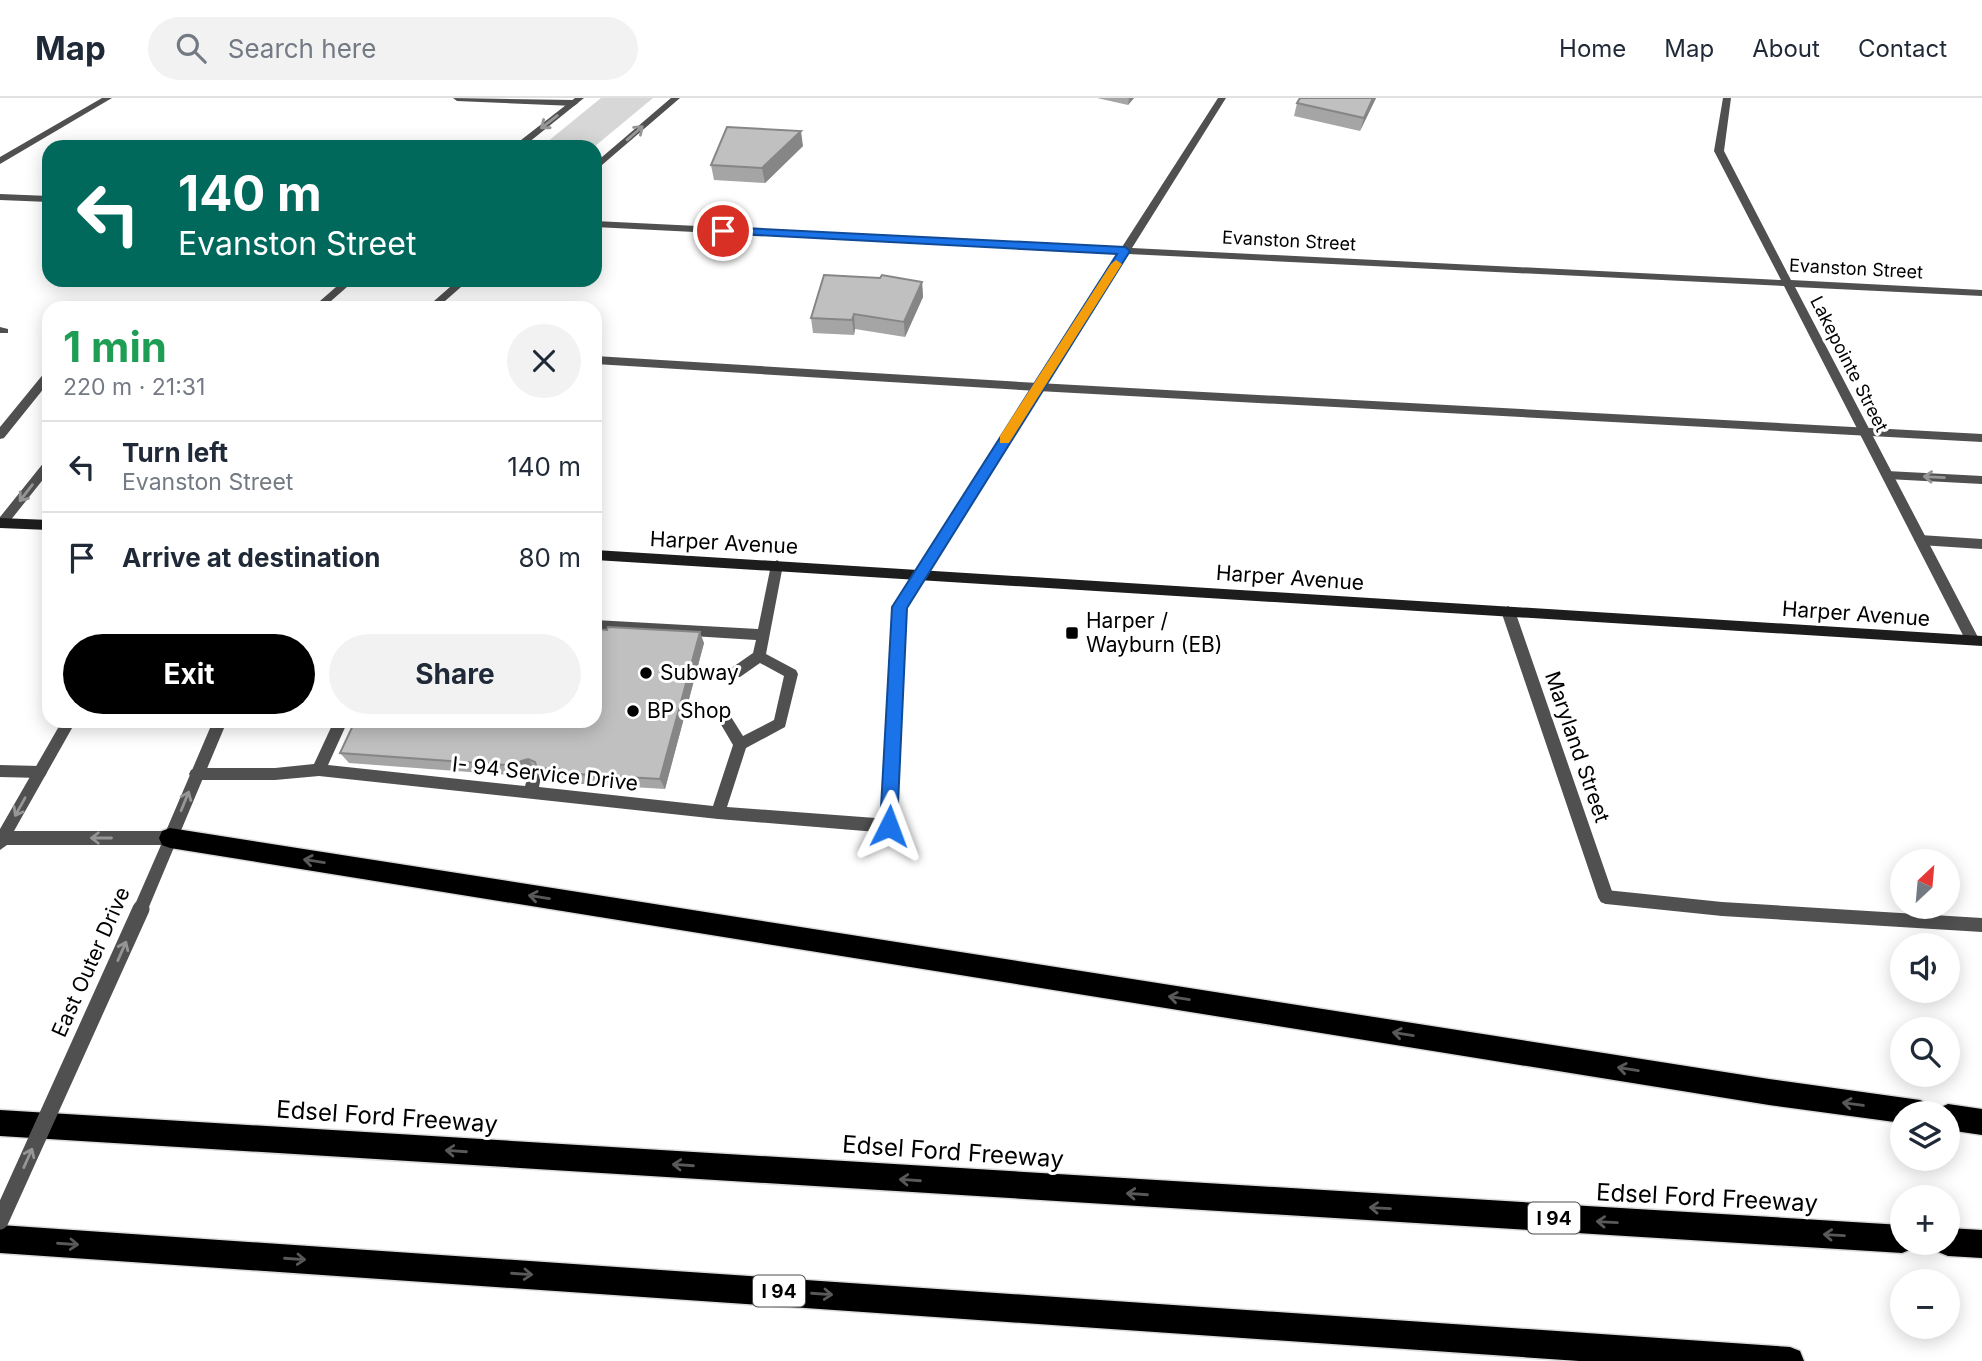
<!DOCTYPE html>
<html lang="en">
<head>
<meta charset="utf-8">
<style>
	body { margin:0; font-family:Inter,sans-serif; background:#f2f2f3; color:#1f2937; height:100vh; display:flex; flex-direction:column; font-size:26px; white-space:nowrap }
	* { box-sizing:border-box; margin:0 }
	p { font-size:23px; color:#747a83 }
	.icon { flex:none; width:38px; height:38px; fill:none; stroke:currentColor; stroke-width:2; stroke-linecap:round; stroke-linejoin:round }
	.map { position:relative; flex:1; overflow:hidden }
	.panel { position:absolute; left:42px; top:203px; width:560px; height:427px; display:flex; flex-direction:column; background:#fff; border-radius:21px; box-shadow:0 4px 18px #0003 }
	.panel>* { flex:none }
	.guide { position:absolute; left:42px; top:42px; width:560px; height:147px; border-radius:21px; box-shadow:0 4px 18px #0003; background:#00695c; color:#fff; overflow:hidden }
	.needle { width:46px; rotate:26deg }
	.tools { position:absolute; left:1890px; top:751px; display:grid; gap:14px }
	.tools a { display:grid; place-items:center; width:70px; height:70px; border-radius:50%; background:#fff; box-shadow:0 4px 18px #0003; font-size:35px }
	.pin { position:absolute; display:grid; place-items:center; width:60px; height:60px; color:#fff; margin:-30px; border:4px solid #fff; border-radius:50%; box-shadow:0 2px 7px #0007 }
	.me { position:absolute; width:77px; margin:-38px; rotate:3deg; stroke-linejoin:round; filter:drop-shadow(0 0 5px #0008) }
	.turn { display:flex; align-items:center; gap:24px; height:147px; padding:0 21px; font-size:32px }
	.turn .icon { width:91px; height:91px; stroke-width:2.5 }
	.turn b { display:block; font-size:49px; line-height:60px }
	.round { display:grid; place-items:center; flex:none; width:74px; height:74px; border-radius:37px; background:#f2f2f3 }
	.overview { display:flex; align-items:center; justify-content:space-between; height:119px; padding:0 21px }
	h1 { font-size:42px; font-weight:700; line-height:52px; color:#1e9e55 }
	.action { display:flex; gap:14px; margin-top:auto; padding:14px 21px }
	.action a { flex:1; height:80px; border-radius:42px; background:#000; color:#fff; font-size:28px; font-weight:700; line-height:80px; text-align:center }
	.action a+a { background:#f2f2f3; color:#1f2937 }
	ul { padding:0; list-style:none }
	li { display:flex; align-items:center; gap:21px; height:91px; padding:0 21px; border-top:2px solid #e0e1e3 }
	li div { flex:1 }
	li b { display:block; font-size:26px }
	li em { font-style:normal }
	header { display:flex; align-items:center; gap:42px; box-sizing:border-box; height:98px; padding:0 35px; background:#fff; border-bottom:2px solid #e0e1e3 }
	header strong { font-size:33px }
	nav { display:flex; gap:38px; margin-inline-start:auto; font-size:24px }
	.search { width:490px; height:63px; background:#f2f2f3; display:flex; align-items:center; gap:18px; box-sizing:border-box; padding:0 24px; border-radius:38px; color:#747a83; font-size:26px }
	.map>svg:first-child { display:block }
</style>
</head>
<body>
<header>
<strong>Map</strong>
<div class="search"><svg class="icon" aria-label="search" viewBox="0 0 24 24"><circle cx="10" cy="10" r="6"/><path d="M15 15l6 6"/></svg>Search here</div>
<nav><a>Home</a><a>Map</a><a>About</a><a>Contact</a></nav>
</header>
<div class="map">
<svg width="1982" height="1263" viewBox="0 0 1982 1263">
	<rect width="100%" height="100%" fill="#fff"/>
	<!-- green -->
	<path fill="#d7d7d7" d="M601,0H653L594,49H541Z"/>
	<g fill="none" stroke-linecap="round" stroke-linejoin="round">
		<defs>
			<path id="motorway" d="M170,730L1769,981L1920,1002L1929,1006L1933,1015H1902V1025L1769,1007L170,750L162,747L159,740L162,733Z
				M1948,1006L1982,1011V1037L1948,1032V1015H1937L1939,1010Z
				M0,1012L1902,1127V1144H1914L1912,1151L1902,1155L0,1038Z
				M0,1127L1790,1249L1800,1253L1804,1263H1579L0,1155Z
				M1948,1130L1982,1132V1160L1948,1158L1938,1154L1934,1144H1948Z"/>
		</defs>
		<!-- motorway casing -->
		<use href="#motorway" stroke="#dbdbdb" stroke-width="3"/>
		<!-- service -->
		<path fill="#505050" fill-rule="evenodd" d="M453,0L574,2L578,5L574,8L457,3Z
			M0,229L8,231V235H0Z
			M595,258L1038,285L1982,336V344L1038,293L595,266Z
			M49,273V284L4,340L0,341V329L45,274Z
			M49,362V374L6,428L0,429V419L45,363Z
			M1887,373L1982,378V386L1887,381L1881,377Z
			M1920,437L1982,441V451L1920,447L1914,442Z
			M777,462L783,467L766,556L796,572L798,576L785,629L746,650L727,709L889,721L894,723L896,728L894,733L889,735L718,721L319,678L275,682H196L191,680L189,676L191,672L196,670H275L314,666L334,623H348L328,667L525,688L529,675L534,673L539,675L541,679L539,689L713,708L733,647L716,618L718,614H728L743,638L774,622L784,578L760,565L740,579H730L728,575L730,571L753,555L756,542L595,532V522L758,531L771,467Z
			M0,667L40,668L45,670L47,674L45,678L40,680L0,679Z
			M1606,792L1722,804L1982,820V834L1722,818L1606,806L1601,804L1598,799L1601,794Z"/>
		<!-- minor -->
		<path fill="#505050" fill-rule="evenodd" d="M102,0H112L0,66V59Z
			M1218,0H1226L1132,150L1781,182L1714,53L1723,0H1731L1724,53L1791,182L1982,192V198L1795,189L1980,543L1978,547H1968L1784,188L1128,156L905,510L896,728L894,733L889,735L884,733L882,728L893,509L1118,155L595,129V123L1122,149Z
			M0,96L49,98V104L0,102Z
			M1508,508L1515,513L1614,799L1611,804L1606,806L1601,804L1598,799L1501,513Z"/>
		<!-- tertiary -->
		<path fill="#505050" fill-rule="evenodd" d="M575,0H584L523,49H512Z
			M671,0H680L595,73V65Z
			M344,182H355L323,210H312Z
			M458,182H469L437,210H426Z
			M62,623H76L14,733H166L213,623H227L146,816L141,818L136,816L133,811L161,747H7L0,752V731Z"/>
		<!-- secondary -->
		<path fill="#1d1d1d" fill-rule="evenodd" d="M0,420L49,422V432L0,430Z
			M595,452L1982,538V548L595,462Z"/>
		<!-- motorway -->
		<use href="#motorway" fill="#000" fill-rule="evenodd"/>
		<!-- tertiary-bridge -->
		<path stroke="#505050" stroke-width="17" d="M0,1123L141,811"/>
	</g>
	<!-- wall -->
	<path fill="#a5a5a5" d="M1097,0H1134L1128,7Z
		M1300,0H1376L1360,33L1294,18L1297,5Z
		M803,48L765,85L714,82L711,67Z
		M922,184L923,199L905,239L855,231L854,237L813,235L811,220Z
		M704,545L665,691L566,685L563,681L544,679L539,673L535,671L528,673L525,678L349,665L340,655Z"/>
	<!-- shaded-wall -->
	<path fill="#868686" d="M1129,0H1134L1128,7Z
		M1373,0H1376L1360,33L1364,20Z
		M801,33L803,48L765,85L762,70Z
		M922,184L923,199L905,239L904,224Z
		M854,216L855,231L854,237L852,222Z
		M700,534L704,545L665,691L660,681Z
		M528,661L535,671L528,673L525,678L519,668L521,663Z"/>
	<!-- building -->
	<path fill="#c0c0c0" stroke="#868686" stroke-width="2" d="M1300,0H1373L1364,20L1297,5Z
		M727,29L801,33L762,70L711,67Z
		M824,177L880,180L882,177L922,184L904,224L854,216L852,222L811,220Z
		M608,529L700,534L660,681L559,675L561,671L537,670L535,664L528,661L521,663L519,668L340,655L355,623H595V531L607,532Z"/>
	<!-- one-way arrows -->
	<defs><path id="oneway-shaft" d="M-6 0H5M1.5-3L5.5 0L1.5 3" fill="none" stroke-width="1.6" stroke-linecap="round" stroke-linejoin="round" transform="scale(1.75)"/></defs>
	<g stroke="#969696">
		<use href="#oneway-shaft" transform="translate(549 24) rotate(142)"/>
		<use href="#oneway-shaft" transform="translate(635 35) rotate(-41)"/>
		<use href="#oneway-shaft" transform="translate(1934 379) rotate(-177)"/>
		<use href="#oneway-shaft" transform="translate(26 395) rotate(128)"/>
		<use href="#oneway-shaft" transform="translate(185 703) rotate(-68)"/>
		<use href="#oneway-shaft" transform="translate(20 709) rotate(119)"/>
		<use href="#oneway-shaft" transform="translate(101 740) rotate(-180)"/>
		<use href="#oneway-shaft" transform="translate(122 853) rotate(-66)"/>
		<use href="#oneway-shaft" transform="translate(28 1060) rotate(-66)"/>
	</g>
	<g stroke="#595959">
		<use href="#oneway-shaft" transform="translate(314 763) rotate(-171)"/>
		<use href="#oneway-shaft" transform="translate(539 799) rotate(-171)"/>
		<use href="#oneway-shaft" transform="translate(1179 900) rotate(-171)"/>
		<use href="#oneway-shaft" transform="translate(1403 936) rotate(-171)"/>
		<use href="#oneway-shaft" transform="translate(1628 971) rotate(-171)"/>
		<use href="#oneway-shaft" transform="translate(1853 1006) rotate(-172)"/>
		<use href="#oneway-shaft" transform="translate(456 1053) rotate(-176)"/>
		<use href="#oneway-shaft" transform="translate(683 1067) rotate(-176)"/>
		<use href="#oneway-shaft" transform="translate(910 1082) rotate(-176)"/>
		<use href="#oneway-shaft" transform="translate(1137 1096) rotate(-176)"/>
		<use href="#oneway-shaft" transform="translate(1380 1110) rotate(-177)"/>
		<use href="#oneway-shaft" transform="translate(1607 1124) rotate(-177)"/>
		<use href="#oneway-shaft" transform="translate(1834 1137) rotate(-177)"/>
		<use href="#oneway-shaft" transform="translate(68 1146) rotate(4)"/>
		<use href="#oneway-shaft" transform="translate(295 1161) rotate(4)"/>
		<use href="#oneway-shaft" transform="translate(522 1176) rotate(4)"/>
		<use href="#oneway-shaft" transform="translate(822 1196) rotate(4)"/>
	</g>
	<!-- route -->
	<path fill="#1a73e8" stroke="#114b97" stroke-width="2" d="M723,129L1125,149L1130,153L907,510L897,728L895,733L889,735L883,733L880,728L892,509L1117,156L719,135L717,133Z"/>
	<!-- slow -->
	<path fill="#f59e0b" d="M1116,162L1122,166L1009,345H1000V338L1111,166Z"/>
	<!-- markers -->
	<g fill="#000" stroke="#fff" stroke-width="2.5">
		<rect x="1065" y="528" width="14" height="14" rx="3.5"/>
		<circle cx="646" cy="575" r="7"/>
		<circle cx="633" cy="613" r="7"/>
	</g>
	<g text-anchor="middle" stroke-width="6" stroke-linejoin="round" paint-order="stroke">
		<!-- far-street labels -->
		<g font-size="18" fill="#000" stroke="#fff">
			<text transform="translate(1289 143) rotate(3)" y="6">Evanston Street</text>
			<text transform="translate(1856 171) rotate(3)" y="6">Evanston Street</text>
			<text transform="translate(1849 266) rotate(63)" y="6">Lakepointe Street</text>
		</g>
		<!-- shield labels -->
		<g fill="#fff" stroke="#4c4c4c" stroke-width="2">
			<rect x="1528" y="1104.5" width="52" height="31" rx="5"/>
			<rect x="753" y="1177.5" width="52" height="31" rx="5"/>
		</g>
		<g font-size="19" font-weight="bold" fill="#000">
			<text x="1554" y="1127">I 94</text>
			<text x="779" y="1200">I 94</text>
		</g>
		<!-- street labels -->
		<g font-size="21" fill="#000" stroke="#fff">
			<text transform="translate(724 445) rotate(3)" y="7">Harper Avenue</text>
			<text transform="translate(1290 480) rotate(4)" y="7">Harper Avenue</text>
			<text transform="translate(1856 516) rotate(4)" y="7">Harper Avenue</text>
			<text transform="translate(1577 649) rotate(71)" y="7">Maryland Street</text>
			<text transform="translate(545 676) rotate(6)" y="7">I- 94 Service Drive</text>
			<text transform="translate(91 864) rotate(-66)" y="7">East Outer Drive</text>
		</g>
		<!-- poi labels -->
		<g font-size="21" fill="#000" stroke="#fff" text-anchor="start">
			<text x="1086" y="530">Harper /<tspan x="1086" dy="24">Wayburn (EB)</tspan></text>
			<text x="660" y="582">Subway</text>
			<text x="647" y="620">BP Shop</text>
		</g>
		<!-- near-street labels -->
		<g font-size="24" fill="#000" stroke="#fff">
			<text transform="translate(387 1019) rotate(4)" y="8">Edsel Ford Freeway</text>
			<text transform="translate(953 1054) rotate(4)" y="8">Edsel Ford Freeway</text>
			<text transform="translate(1707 1100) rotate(3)" y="8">Edsel Ford Freeway</text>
		</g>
	</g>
</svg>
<div class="tools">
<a><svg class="needle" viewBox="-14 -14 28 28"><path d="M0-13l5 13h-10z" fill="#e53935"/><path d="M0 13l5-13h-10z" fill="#747a83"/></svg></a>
<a><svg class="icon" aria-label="sound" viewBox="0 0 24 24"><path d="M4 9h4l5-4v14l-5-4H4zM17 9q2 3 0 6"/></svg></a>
<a><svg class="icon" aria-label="search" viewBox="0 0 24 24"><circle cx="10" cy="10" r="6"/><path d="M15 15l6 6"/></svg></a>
<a><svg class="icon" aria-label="layers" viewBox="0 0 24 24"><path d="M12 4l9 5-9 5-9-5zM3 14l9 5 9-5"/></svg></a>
<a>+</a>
<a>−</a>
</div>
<div class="pin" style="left:723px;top:133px;background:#d93025"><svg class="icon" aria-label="arrive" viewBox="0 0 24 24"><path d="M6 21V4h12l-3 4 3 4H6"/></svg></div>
<svg class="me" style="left:889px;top:728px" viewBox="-20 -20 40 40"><path d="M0-17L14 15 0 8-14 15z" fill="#1a73e8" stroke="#fff" stroke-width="4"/></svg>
<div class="guide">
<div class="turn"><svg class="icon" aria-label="left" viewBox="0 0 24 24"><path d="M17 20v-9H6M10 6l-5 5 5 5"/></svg><div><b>140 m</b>Evanston Street</div></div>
</div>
<section class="panel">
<div class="overview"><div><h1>1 min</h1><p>220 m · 21:31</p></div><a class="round"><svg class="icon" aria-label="close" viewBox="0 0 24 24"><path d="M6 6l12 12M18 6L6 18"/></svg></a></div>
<ul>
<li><svg class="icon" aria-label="left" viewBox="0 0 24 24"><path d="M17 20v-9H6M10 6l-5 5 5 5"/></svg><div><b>Turn left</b><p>Evanston Street</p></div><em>140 m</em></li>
<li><svg class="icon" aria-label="arrive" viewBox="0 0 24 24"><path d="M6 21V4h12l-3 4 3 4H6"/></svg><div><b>Arrive at destination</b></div><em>80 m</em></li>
</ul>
<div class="action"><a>Exit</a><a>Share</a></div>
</section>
</div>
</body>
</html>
